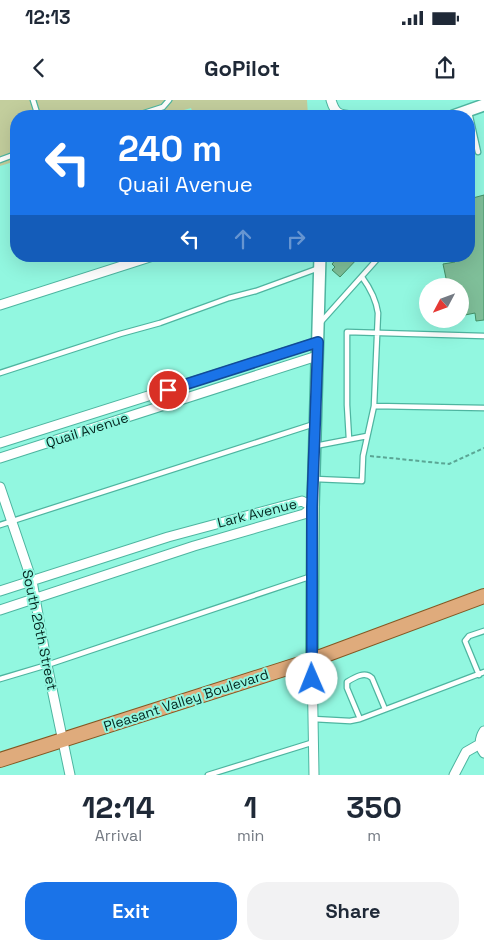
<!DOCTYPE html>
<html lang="en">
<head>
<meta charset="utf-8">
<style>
	body { margin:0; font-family:"Space Grotesk",sans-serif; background:#f2f2f3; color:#1f2937; height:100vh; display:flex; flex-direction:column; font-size:19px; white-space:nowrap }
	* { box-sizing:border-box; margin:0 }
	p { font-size:16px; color:#747a83 }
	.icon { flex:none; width:28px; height:28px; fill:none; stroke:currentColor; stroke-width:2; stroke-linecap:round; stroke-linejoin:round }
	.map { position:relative; height:675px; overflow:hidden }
	.side { display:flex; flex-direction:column; background:#fff; flex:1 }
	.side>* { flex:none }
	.guide { position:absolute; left:10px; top:10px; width:465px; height:152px; border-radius:20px; box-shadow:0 5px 20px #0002; background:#1a73e8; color:#fff; overflow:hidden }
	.needle { width:32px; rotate:229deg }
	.controls { position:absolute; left:419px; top:178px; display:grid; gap:10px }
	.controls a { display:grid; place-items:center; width:50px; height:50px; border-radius:50%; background:#fff; box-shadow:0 5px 20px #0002; font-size:25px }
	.pin { position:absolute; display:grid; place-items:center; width:42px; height:42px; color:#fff; margin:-21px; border:2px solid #fff; border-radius:50%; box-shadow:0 1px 5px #0007 }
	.me { position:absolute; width:55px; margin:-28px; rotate:359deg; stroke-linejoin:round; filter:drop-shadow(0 0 4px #0008) }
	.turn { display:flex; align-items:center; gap:18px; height:105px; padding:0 25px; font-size:22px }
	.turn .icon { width:65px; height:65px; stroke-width:2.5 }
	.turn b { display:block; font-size:35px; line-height:42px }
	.lanes { display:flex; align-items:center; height:48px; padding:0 25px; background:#0003; justify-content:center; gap:25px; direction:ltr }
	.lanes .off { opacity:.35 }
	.eta { display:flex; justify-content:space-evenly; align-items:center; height:85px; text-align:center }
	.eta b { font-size:30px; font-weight:600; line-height:35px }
	.action { display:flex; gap:10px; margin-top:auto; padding:10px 25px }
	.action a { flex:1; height:58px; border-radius:20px; background:#1a73e8; color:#fff; font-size:20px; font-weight:600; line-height:58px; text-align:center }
	.action a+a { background:#f2f2f3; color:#1f2937 }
	.status { display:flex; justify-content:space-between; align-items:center; height:35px; padding:0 25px; background:#fff; direction:ltr }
	.status svg { height:14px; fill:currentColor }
	header { display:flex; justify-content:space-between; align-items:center; height:65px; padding:0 25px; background:#fff; font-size:22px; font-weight:600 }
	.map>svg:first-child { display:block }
</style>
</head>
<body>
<div class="status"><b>12:13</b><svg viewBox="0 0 49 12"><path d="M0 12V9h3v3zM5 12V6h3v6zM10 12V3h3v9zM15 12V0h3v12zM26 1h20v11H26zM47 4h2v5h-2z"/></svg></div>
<header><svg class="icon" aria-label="back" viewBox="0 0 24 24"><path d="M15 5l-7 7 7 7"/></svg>GoPilot<svg class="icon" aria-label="share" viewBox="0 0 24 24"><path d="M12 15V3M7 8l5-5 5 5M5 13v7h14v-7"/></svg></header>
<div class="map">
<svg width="484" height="675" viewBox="0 0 484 675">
	<rect width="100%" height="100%" fill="#92f7e0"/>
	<!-- green -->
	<path fill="#c3ce9d" d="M0,0H307L308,16H194L191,8L163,16H16V61L0,66Z"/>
	<!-- building -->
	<path fill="#7fbf99" stroke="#449167" d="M484,95V220L476,221L475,213L460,216V186H450V182L447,183L443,164L455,162L454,156H469V99Z
		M339,156H360L340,177L332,170L335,167L332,164Z"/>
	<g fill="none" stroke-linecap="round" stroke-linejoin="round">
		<defs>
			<path id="service" d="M33,0L38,16
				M469,12L478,52
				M135,16L163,7L169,0
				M0,60L16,54
				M321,222L380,156
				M0,273L120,234L160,223L229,198L256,191L319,168
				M374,306L484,308
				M349,339L347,305V232L484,236
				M315,346L367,336
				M315,379L362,381L363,356L374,306L378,213C376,199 370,188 362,177
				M0,425L314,324
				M479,575L465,541L469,536L484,531
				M0,579L47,565L312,476
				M313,619L350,621L360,619L484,572
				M360,619L347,588V582C355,577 365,571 372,578L385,609
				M208,675L314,642"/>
			<path id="minor" d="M331,0C335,14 339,15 353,16
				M0,205L153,156
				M0,343L318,242
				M0,358L317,256
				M0,387L32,481L47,565L70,675
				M0,491L168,437L302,401L313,407L304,414L194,446L0,510
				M312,560L314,675
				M484,631C479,639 479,646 484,653
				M454,675L466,652L480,644"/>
			<path id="tertiary" d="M453,16L484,5
				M312,560L313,407L320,156"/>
			<path id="primary" d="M0,660L312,560L484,496"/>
		</defs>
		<!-- service casing -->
		<use href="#service" stroke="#4eb5a0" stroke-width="7"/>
		<!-- minor casing -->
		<use href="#minor" stroke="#4eb5a0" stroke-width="11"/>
		<!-- tertiary casing -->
		<use href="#tertiary" stroke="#4eb5a0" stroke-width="14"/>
		<!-- primary casing -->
		<use href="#primary" stroke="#845823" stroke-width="16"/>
		<!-- path -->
		<path stroke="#5ba695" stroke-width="2" stroke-dasharray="4 2.5" stroke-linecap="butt" d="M370,356L449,364L484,348"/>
		<!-- service -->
		<use href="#service" stroke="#fff" stroke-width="4.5"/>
		<!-- minor -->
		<use href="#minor" stroke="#fff" stroke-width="9"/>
		<!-- tertiary -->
		<use href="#tertiary" stroke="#fff" stroke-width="11"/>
		<!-- primary -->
		<use href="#primary" stroke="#dfab7c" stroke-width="14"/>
	</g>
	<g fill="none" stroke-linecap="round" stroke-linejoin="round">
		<defs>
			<path id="route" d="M168,290L318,242L312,407V579"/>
		</defs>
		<!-- route casing -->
		<use href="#route" stroke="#114b97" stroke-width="12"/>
		<!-- route -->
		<use href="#route" stroke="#1a73e8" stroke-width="9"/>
	</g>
	<g text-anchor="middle" stroke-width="4" stroke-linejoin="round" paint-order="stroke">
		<!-- street labels -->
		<g font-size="14" fill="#052720" stroke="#92f7e0">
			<text transform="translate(87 330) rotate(-18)" y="5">Quail Avenue</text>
			<text transform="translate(257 413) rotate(-14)" y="5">Lark Avenue</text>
			<text transform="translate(40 530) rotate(78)" y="5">South 26th Street</text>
			<text transform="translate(186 600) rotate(-18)" y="5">Pleasant Valley Boulevard</text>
		</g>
	</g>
</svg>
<div class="controls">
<a><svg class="needle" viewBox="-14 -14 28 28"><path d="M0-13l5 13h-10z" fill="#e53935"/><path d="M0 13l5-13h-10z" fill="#747a83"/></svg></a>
</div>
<div class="pin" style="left:168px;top:290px;background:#d93025"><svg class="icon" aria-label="arrive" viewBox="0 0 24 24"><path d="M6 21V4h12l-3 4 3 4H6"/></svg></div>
<svg class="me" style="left:312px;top:579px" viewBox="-20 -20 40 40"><circle r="19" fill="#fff"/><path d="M0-13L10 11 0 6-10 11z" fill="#1a73e8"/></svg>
<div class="guide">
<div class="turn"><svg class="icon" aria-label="left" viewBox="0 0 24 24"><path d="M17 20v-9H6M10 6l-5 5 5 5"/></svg><div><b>240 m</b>Quail Avenue</div></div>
<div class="lanes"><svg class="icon" aria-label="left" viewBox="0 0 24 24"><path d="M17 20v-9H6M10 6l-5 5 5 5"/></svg><svg class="icon off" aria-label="ahead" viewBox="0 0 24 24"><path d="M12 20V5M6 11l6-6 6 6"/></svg><svg class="icon off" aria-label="right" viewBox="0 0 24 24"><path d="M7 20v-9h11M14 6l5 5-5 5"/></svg></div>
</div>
</div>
<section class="side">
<div class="eta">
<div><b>12:14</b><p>Arrival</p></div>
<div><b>1</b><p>min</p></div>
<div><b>350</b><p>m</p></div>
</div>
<div class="action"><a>Exit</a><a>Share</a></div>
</section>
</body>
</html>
